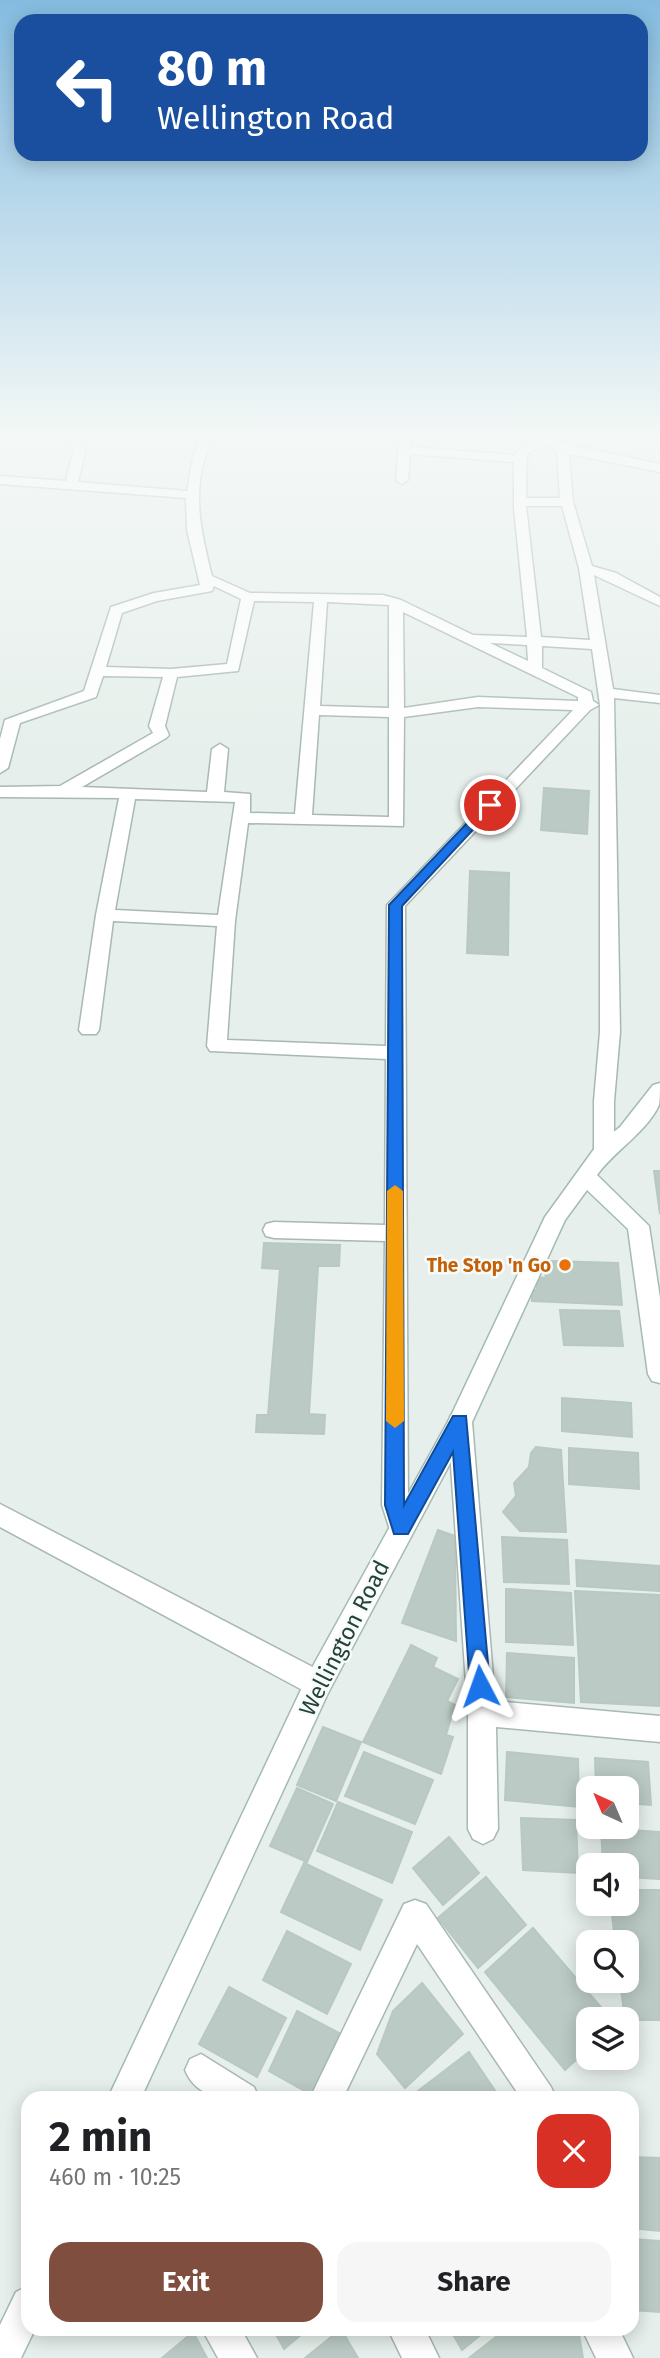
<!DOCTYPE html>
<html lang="en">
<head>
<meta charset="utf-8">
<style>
	body { margin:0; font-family:"Fira Sans",sans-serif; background:#f6f6f6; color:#202124; height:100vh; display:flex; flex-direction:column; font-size:26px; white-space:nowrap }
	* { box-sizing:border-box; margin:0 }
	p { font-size:23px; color:#757577 }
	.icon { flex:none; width:38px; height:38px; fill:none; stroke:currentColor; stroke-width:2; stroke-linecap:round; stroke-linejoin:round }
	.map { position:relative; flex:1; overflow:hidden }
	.side { position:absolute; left:21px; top:2091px; width:618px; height:245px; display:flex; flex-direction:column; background:#fff; border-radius:21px; box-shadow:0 4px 18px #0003 }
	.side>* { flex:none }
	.guide { position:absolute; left:14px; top:14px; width:634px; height:147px; border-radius:21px; box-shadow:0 4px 18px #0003; background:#1a4fa0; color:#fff; overflow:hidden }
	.needle { width:46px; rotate:316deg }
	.controls { position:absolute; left:576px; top:1776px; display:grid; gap:14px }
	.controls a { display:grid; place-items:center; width:63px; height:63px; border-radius:14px; background:#fff; box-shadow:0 4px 18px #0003; font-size:35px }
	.pin { position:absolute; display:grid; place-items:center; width:60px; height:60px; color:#fff; margin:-30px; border:4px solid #fff; border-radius:50%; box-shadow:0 2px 7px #0007 }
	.me { position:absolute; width:77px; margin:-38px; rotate:356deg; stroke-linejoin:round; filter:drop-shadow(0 0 5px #0008) }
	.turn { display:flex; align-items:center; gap:24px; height:147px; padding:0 28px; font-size:32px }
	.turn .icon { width:91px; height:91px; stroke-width:2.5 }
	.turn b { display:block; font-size:49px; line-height:60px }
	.round { display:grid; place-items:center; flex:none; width:74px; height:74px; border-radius:21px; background:#f6f6f6 }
	.headline { display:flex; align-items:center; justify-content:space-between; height:119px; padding:0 28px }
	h1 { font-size:42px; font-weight:700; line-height:52px }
	.primary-button { display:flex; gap:14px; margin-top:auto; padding:14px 28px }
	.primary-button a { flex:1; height:80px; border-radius:21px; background:#7f4e3f; color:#fff; font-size:28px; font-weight:700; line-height:80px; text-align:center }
	.primary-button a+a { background:#f6f6f6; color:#202124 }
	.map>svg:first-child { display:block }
</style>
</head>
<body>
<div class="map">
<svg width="660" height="2358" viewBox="0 0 660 2358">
	<rect width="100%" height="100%" fill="#e6efeb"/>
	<!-- building -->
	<path fill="#bbcac4" stroke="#b8c9c2" stroke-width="2" d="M544,788L589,791L587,834L541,830Z
		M470,871L509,873L508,955L467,953Z
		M654,1171H660V1214Z
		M264,1243L340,1245L339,1266H318L309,1414L325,1415L324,1434L256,1432L257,1415H268L280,1269L262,1268Z
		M551,1261L618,1263L622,1305L532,1301L531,1289L537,1290V1277L546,1278L545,1273H552Z
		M560,1310L619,1311L623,1346L564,1345Z
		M562,1398L631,1403L632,1437L562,1431Z
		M536,1447L561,1450L566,1532L520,1531L503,1512L516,1496L514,1483L529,1467L531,1453Z
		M569,1448L638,1453L639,1489L569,1484Z
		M438,1530L455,1536L456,1641L402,1623Z
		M502,1537L567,1540L569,1584L504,1582Z
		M576,1560L660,1566V1591L577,1586Z
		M506,1589L571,1593L573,1645L506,1642Z
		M575,1591L660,1595V1706L581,1702Z
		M411,1645L437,1658L433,1667L458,1679L447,1701L455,1705L446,1735L453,1737L441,1774L363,1742Z
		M507,1653L574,1658V1703L506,1697Z
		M323,1727L361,1742L336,1801L297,1785Z
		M364,1752L433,1780L415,1824L345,1796Z
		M507,1752L578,1759L579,1807L505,1800Z
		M595,1758L648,1762L651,1805L626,1803V1788H596Z
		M297,1788L333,1804L307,1862L270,1846Z
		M338,1802L412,1832L392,1883L317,1851Z
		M521,1818L576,1820L578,1873L523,1870Z
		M601,1828L660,1832V1879L626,1877V1866H603Z
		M449,1837L479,1873L443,1905L413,1868Z
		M304,1863L382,1900L360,1950L281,1912Z
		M486,1877L526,1925L478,1968L438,1918Z
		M626,1890H660V2020H625L620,1981H626V1942H615L611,1904H626Z
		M533,1928L612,2020H588V2049L565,2070L485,1972Z
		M287,1931L351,1964L327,2014L263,1980Z
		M422,1983L463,2034L405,2088L377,2054L393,2011Z
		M229,1987L286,2018L257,2077L199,2044Z
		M297,2011L339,2033L312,2095L269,2071Z
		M469,2052L500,2098H422L418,2091Z
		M632,2157L660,2158V2231L632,2228Z
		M632,2239L660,2241V2312L632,2310Z
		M273,2329H308L284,2349Z
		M341,2329L358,2358H305Z
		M450,2329H488L462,2350Z
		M506,2329H578L583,2358H469Z
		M193,2332L207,2358H162Z"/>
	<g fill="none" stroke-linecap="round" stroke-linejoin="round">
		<defs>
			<path id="minor" d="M63,434H75L86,448L78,482L187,491L193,457L202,434H214C190,484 199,525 212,576L250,593L383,595L401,600L473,635L527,637L514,508V462L410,454L408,480L402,484L396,480L399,434H411L410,447L515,455L523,445L534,440L523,434L546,437L594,434L557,442L660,464V472L569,454L573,502L592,566L616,573L660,597V606L594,575L613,689L660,695V703L614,698L620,1032L614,1101V1150L611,1155H597L594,1150V1101L600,1032V705L592,649L542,646V668L591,692L593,701L599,705L590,710L405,906L408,1505L414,1528L410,1536L401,1539L392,1536L382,1505L385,1241L274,1238L266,1236L263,1230L266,1224L274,1222L385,1225L386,1059L210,1051L207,1046L217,926L113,921L99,1030L96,1034H82L79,1030L96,915L119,798L0,797V787L60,786L153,733L149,726L163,677L103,676L96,697L20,723L8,768L0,773V739L5,720L84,691L111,607L154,593L200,585L187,530L186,498L0,484V476L66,481L74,448ZM544,445L557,451L560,498H526L527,454ZM526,506H562L579,568L590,640L541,637ZM214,586L241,599L227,664L171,669L106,667L122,613L157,601L212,591ZM254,601L314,602L295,814L250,813V794L224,792L228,749L220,744L212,749L207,792L82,787L166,738L169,735L165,726L177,677L238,671ZM327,602L389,605V708L320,706ZM403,612L578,697V701L478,697L404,708ZM490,643L527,645L528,661ZM478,707L573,710L387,905L386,1046L227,1040L235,921L248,823L403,826L404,717ZM319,715L389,717V817L312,815ZM135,799L235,802L218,915L115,910Z
				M460,1412L469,1415L472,1422L495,1701L660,1716V1742L496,1727L498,1829L493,1839L483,1844L473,1839L468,1829V1713L448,1422L451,1415Z
				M0,1504L328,1675L332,1684L328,1693L318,1697L308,1693L0,1527Z
				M415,1900L426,1904L551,2087L556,2098H521L417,1944L343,2098H310L404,1904Z
				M201,2054L254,2087L259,2098C230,2098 198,2102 185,2070L190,2059Z
				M202,2329H241L257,2358H218Z
				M388,2329H425L439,2358H402Z
				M582,2329H619L633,2358H596Z"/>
			<path id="secondary" d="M660,1083C660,1090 660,1099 659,1105C646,1133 615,1150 597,1175L649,1226L660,1298V1383L652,1381L648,1374L628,1229L587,1190L565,1220L472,1422L328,1693L141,2098H108L308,1675L450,1418L545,1217L597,1145L620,1127L653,1085Z
				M28,2286V2329H35L21,2358H0V2325L16,2292Z"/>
		</defs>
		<!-- minor casing -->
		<use href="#minor" stroke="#a8b8b2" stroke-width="3"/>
		<!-- secondary casing -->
		<use href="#secondary" stroke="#a4bbb3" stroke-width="3"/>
		<!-- minor -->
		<use href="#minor" fill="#fff" fill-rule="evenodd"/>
		<!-- secondary -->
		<use href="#secondary" fill="#fff" fill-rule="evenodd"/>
	</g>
	<!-- sky -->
	<linearGradient id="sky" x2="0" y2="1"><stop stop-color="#84bce0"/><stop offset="0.57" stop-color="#f4f8f6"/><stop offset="1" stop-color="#f4f8f6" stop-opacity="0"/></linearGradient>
	<rect width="660" height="764" fill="url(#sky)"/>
	<!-- route -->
	<path fill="#1a73e8" stroke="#114b97" stroke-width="2" d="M486,803L496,805L402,906L404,1505L453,1416H466L490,1686L487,1693L480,1696L473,1693L470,1686L453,1452L408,1534H394L385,1505L389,905Z"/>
	<!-- slow -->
	<path fill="#f59e0b" d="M395,1185L403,1191L404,1421L395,1428L386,1421L387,1191Z"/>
	<!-- markers -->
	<circle fill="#e8710a" stroke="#f7fbf9" stroke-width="2.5" cx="565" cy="1265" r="7"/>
	<g text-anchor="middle" stroke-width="5" stroke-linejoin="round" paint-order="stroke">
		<!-- food labels -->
		<g font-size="19" font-weight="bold" fill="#c56008" stroke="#f7fbf9" text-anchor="end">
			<text x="551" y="1272">The Stop 'n Go</text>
		</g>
		<!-- near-street labels -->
		<g font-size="23" fill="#24423a" stroke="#f7fbf9">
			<text transform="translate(344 1638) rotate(-63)" y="8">Wellington Road</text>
		</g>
	</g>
</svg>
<div class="controls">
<a><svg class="needle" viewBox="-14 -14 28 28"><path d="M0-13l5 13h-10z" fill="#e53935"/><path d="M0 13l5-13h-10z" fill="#757577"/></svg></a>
<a><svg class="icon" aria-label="sound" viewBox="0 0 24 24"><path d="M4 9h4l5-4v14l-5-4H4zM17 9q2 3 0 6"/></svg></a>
<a><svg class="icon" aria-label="search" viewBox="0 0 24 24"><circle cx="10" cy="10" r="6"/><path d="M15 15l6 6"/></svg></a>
<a><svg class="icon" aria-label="layers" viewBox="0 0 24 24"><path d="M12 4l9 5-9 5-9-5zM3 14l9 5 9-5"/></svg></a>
</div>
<div class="pin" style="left:490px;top:805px;background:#d93025"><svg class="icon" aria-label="arrive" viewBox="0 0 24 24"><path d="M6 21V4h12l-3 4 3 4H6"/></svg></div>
<svg class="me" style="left:480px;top:1686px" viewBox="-20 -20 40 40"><path d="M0-17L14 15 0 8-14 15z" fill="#1a73e8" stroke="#fff" stroke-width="4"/></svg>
<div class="guide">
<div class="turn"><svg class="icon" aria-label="left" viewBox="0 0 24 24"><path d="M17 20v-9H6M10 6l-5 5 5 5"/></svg><div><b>80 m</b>Wellington Road</div></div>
</div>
<section class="side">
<div class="headline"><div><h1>2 min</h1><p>460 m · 10:25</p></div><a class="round" style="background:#d93025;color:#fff"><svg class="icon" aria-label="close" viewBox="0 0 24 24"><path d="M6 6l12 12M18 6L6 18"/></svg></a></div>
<div class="primary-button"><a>Exit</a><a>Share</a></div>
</section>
</div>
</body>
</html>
